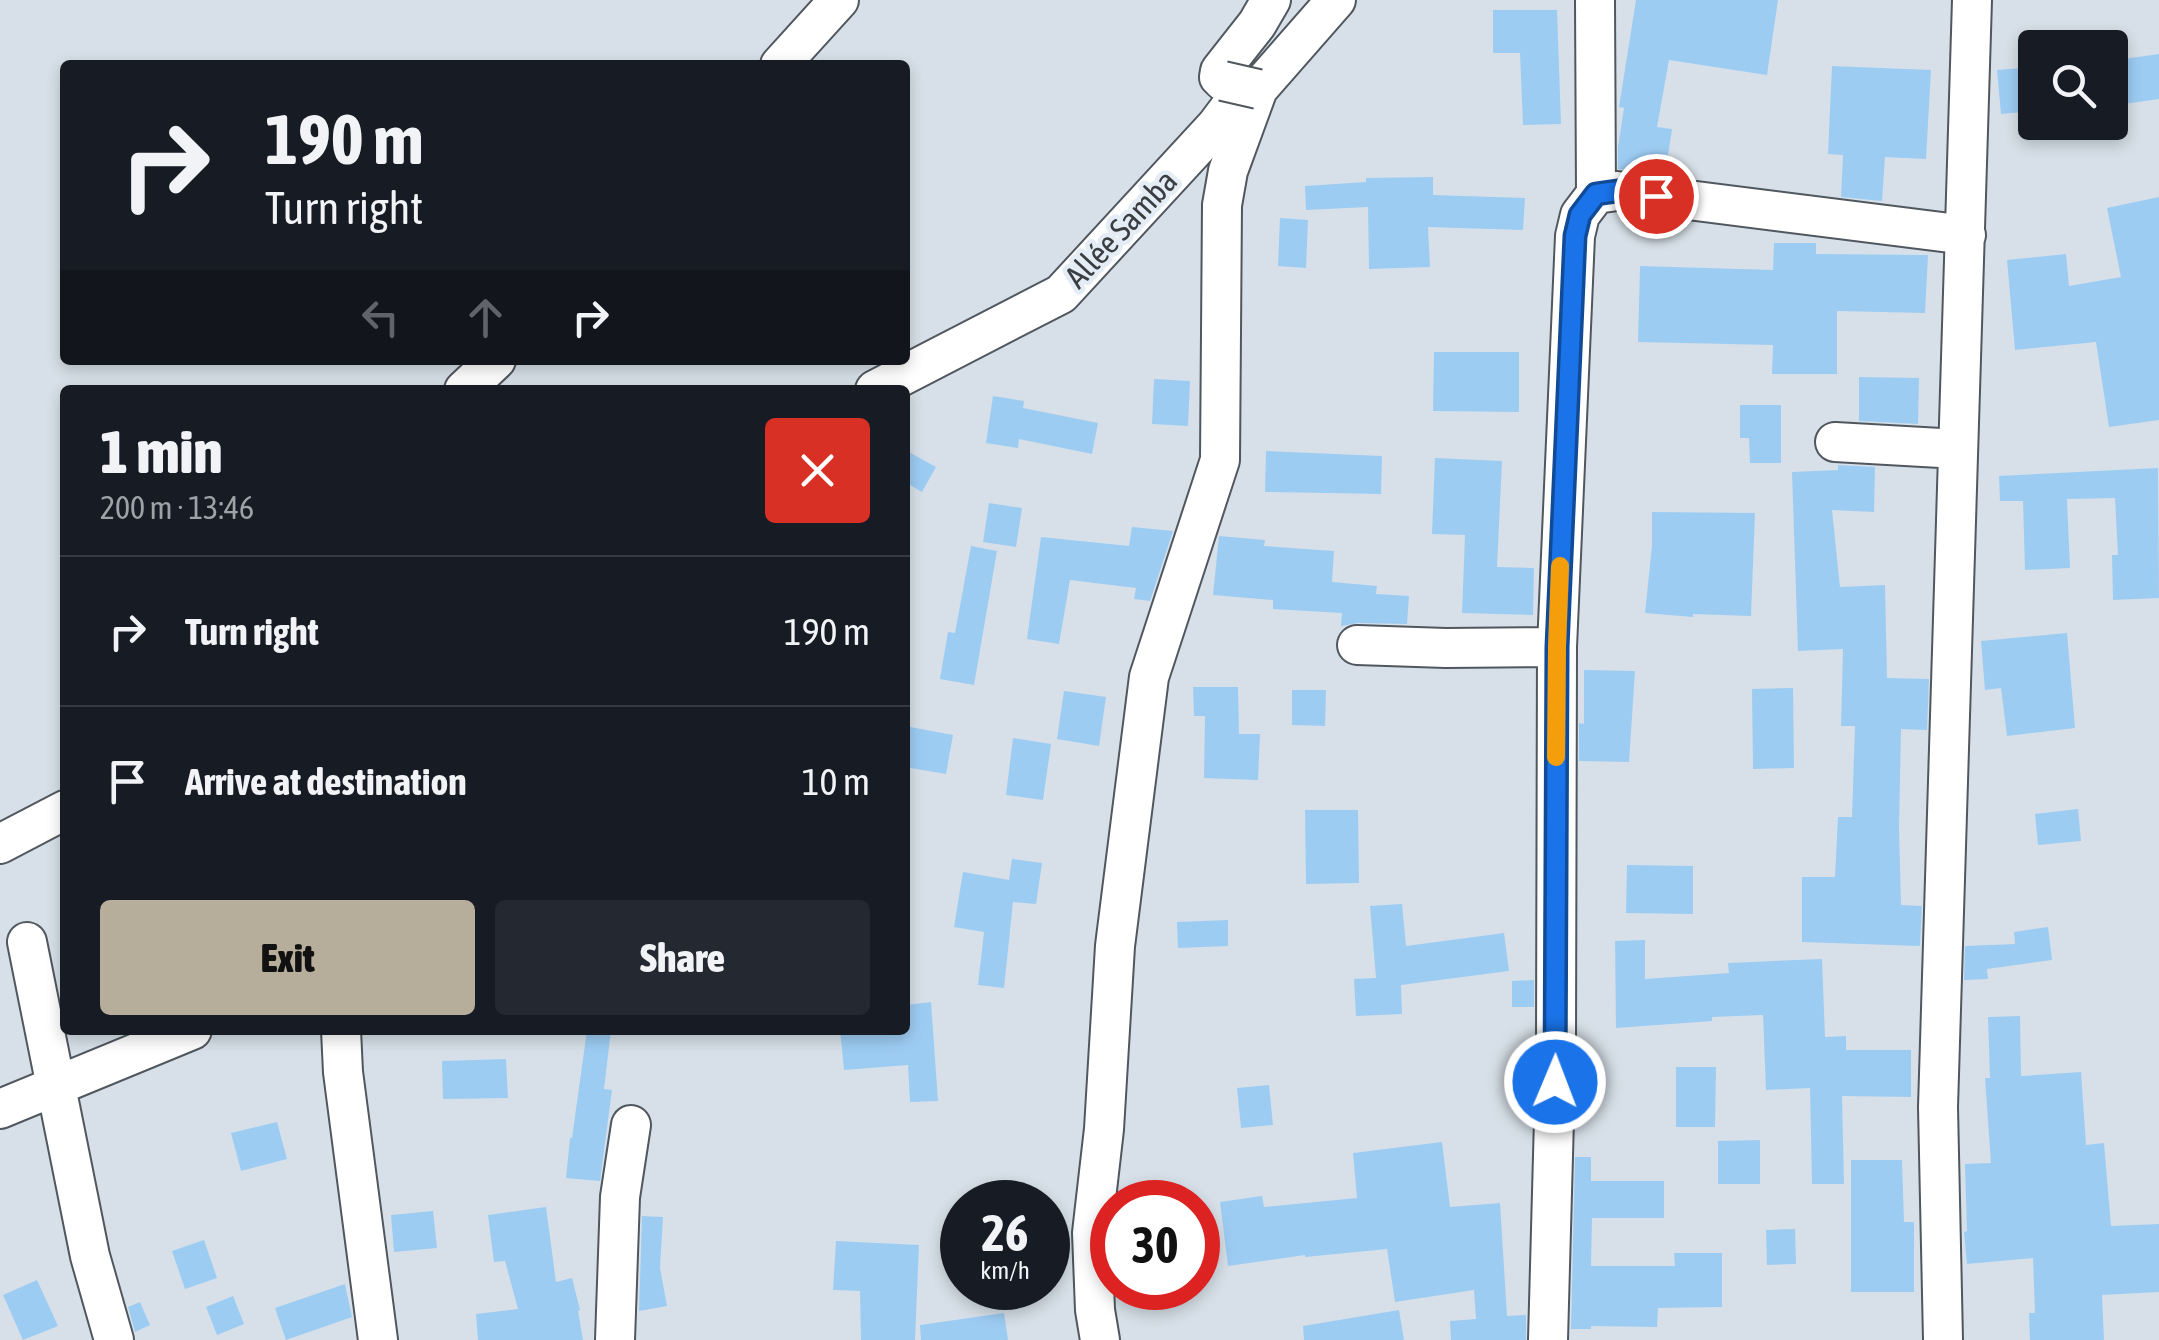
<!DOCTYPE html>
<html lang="en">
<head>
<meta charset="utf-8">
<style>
	body { margin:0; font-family:"Asap Condensed",sans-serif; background:#242831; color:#f1f3f6; height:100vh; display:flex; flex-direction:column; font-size:38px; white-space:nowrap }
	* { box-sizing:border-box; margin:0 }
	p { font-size:32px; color:#9ea1a6 }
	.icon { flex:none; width:55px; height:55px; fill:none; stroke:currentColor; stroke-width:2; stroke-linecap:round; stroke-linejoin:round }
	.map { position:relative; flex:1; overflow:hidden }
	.drawer { position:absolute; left:60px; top:385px; width:850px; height:650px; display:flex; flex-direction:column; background:#171b24; border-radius:10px; box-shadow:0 5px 15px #0003 }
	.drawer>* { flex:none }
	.guide { position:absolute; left:60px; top:60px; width:850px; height:305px; border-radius:10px; box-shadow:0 5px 15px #0003; background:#171b24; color:#f1f3f6; overflow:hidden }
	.controls { position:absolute; left:2018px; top:30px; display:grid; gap:20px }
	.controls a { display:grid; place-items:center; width:110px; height:110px; border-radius:10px; background:#171b24; box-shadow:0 5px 15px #0003; font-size:50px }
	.speed { position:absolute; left:940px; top:1180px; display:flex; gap:20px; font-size:50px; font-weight:700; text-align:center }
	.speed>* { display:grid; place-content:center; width:130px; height:130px; border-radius:50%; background:#171b24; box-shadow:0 5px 15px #0003; line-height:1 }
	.speed small { font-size:25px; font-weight:400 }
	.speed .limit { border:15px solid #d22; background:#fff; color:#111 }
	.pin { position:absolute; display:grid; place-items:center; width:85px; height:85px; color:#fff; margin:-42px; border:5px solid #fff; border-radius:50%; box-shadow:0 2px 10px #0007 }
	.me { position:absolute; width:110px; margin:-55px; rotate:1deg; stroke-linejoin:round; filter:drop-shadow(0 0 8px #0008) }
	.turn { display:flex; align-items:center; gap:35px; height:210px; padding:0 40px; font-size:45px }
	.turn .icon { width:130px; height:130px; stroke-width:2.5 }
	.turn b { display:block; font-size:70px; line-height:85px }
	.lanes { display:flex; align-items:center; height:95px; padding:0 40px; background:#0003; justify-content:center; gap:50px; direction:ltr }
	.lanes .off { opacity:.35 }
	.round { display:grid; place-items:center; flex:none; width:105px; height:105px; border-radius:10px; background:#242831 }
	.headline { display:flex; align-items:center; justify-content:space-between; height:170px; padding:0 40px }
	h1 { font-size:60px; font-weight:800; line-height:75px }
	.action { display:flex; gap:20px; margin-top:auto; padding:20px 40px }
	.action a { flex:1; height:115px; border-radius:10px; background:#b6ae9a; color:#111; font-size:40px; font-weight:800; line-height:115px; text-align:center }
	.action a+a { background:#242831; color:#f1f3f6 }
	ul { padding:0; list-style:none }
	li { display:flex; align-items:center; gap:30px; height:150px; padding:0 40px; border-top:2px solid #363941 }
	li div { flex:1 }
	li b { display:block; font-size:38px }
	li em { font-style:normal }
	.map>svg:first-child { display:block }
</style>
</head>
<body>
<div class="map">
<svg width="2159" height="1340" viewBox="0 0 2159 1340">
	<rect width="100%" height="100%" fill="#d7e0e8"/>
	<!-- building -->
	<path fill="#9dccf3" d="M1636,0H1778L1767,75L1669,60L1657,127L1672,129L1665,174L1618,169V147L1624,108L1619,107Z
		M1493,10H1557L1561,124L1523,125L1520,53H1493Z
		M2159,54V99L2110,106V61Z
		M1832,66L1931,70L1926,159L1885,157L1882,201L1841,197L1843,155L1828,154Z
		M2035,67V111L2001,114L1997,70Z
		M1433,177V195L1525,198L1523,230L1428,227L1430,267L1369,269L1368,207L1306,210L1305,186L1366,182V178Z
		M2159,197V420L2109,427L2096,342L2015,350L2007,260L2066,254L2069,286L2121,277L2107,208Z
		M1280,218L1308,220L1306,268L1278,266Z
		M1774,243H1816V254L1928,255L1925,313L1837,311V374H1772L1773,345L1638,342L1640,266L1773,270Z
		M1434,352H1519V412L1433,411Z
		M1859,377L1919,378L1918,424L1859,421Z
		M1154,379L1190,381L1188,426L1152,424Z
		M993,396L1024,401L1023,408L1098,423L1092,454L1019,439L1018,448L986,443Z
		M1740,405H1781V463H1750L1749,438H1740Z
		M905,450L936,467L922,492L905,482Z
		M1266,451L1382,456L1381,494L1265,492Z
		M1435,458L1502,461L1497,567L1534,568L1533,615L1462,613L1465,535L1432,534Z
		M1838,465L1875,467L1874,512L1832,510L1840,587L1885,585L1887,678L1929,679L1927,730L1901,729L1899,828L1901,905L1922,906L1920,946L1802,942V877H1835L1838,817H1852L1855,726H1841L1843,649L1798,651L1792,472L1838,470Z
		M2158,468L2159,598L2113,600L2112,555H2118L2115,498L2067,499L2070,568L2025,570L2023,501H2000L1999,476Z
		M989,503L1022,508L1016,547L983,542Z
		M1652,512L1755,513L1751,616L1693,614V617L1645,613L1652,546Z
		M1132,527L1173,531L1150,601L1134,599L1136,588L1070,580L1059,644L1027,639L1041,537L1129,546Z
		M1219,536L1265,540L1264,546L1334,551L1332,582L1377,586L1376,594L1409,596L1407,624L1358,623L1341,626L1342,613L1273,609V600L1213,595Z
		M971,546L997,551L974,685L940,679L948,632L955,633Z
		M2067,633L2075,728L2007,736L2001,688L1985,690L1981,641Z
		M1584,670L1635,671L1629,762L1579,761V723L1584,724Z
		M1193,687H1238L1239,734H1260L1258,780L1204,778L1205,716H1194Z
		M1793,688L1794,768L1753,769L1752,689Z
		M1292,690H1326L1325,726L1292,725Z
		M1064,691L1106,697L1099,746L1057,739Z
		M905,726L953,735L946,774L905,767Z
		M1013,738L1051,744L1043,800L1006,795Z
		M2078,809L2081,841L2038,845L2035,814Z
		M1305,810H1358L1359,883L1306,884Z
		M1012,859L1042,863L1036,904L1013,902L1004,988L978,985L984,932L954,927L963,872L1009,880Z
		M1627,865L1693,866V914L1626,913Z
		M1402,904L1406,946L1504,933L1509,971L1401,985L1402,1014L1356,1016L1354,979L1376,978L1370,906Z
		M1228,920V946L1178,948L1177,922Z
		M2048,927L2052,960L1987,969L1988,979L1964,980L1965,946L2015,944L2014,932Z
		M1645,940V979L1729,973L1728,963L1822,959L1825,1037L1846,1036V1050H1911V1097L1842,1096L1844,1184H1812L1810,1088L1766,1090L1763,1015L1712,1017V1021L1616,1028L1615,941Z
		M1534,980V1007H1512V981Z
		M931,1002L938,1101L910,1102L908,1065L844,1070L840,1030H908L906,1005Z
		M2020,1016L2021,1076L2081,1072L2086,1145L2104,1143L2111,1226L2159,1224V1292L2102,1295L2104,1340H2030L2029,1313H2035L2033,1258L1967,1264L1964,1232L1967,1231L1965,1164L1991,1163L1985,1078H1990L1988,1017Z
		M587,1030H611L604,1089L612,1090L600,1181L566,1178L570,1138H572Z
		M506,1059L508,1098L443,1099L442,1061Z
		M1676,1067H1716L1715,1127H1676Z
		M1269,1085L1273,1125L1241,1128L1237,1088Z
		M277,1122L287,1159L241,1171L231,1133Z
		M1760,1140V1184H1718V1141Z
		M1442,1142L1450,1207L1500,1203L1507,1316L1526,1315V1340H1451L1450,1321L1476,1319L1474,1290L1395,1302L1387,1249L1305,1257V1255L1228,1266L1220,1202L1262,1196L1264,1207L1357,1198L1353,1153Z
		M1575,1157H1591V1181H1664V1218H1592L1591,1266H1675L1674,1253H1722V1307L1658,1308L1657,1327L1591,1326V1329H1571Z
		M1851,1160H1902L1904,1222H1914V1292H1851Z
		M546,1207L556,1282L572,1278L580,1310L578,1311L583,1340H478L476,1314L518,1309L505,1261L494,1262L488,1215Z
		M433,1211L437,1248L394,1252L391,1215Z
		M642,1216L663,1217L660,1268L667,1306L639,1311Z
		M1795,1229L1796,1264L1767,1265L1766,1230Z
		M204,1240L217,1278L185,1289L172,1251Z
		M836,1241L919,1245L915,1340H861L860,1291L833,1290Z
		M37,1280L58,1326L23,1340L3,1295Z
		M345,1284L352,1317L286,1340L275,1308Z
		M233,1296L244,1324L217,1335L206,1307Z
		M140,1302L150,1325L135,1332L128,1307Z
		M1399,1310L1404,1340H1304L1303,1326Z
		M1004,1313L1008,1340H921L920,1325Z"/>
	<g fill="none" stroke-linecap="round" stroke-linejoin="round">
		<defs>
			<path id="minor" d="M1595,0L1596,194
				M780,65L839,0
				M1223,81L1219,77L1220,71L1257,24L1271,0
				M464,390L496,360
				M875,390L1061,294L1216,126L1246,86
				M1835,442L1958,449
				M1357,645L1446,648L1557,647
				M0,844L65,810
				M27,942L90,1256L114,1340
				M341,1030L343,1072L378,1340
				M0,1109L192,1030
				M615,1340L620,1197L631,1125
				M1100,1340L1095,1310L1092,1233L1104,1129L1115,946L1149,677L1220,460L1222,205L1228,171L1258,89L1336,0
				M1548,1340L1556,1045L1557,647L1575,236L1580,215L1596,194L1617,191L1966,235
				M1943,1340L1938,1107L1972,0"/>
		</defs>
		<!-- minor casing -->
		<use href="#minor" stroke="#50575e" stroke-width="42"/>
		<!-- minor -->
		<use href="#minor" stroke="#fff" stroke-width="38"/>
		<defs>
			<path id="minor-bridge" d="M1223,81L1258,89"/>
		</defs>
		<!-- minor-bridge casing -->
		<use href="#minor-bridge" stroke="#50575e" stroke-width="42" stroke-linecap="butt"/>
		<!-- minor-bridge -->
		<use href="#minor-bridge" stroke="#fff" stroke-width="38"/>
	</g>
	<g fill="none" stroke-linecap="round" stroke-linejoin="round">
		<defs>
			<path id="route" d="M1555,1082L1557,647L1575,236L1580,215L1596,194L1617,191L1656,196"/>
		</defs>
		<!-- route casing -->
		<use href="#route" stroke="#114b97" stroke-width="25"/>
		<!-- route -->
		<use href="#route" stroke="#1a73e8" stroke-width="18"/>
		<!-- slow -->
		<path stroke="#f59e0b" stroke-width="18" d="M1556,757L1557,647L1560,566"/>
	</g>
	<g text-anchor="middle" stroke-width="9" stroke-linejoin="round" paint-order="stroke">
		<!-- street labels -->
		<g font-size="32" fill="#3a3e41" stroke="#e4edf5">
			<text transform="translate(1121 229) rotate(-47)" y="11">Allée Samba</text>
		</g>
	</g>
</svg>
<div class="controls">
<a><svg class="icon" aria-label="search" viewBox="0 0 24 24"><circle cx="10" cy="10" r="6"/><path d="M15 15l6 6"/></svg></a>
</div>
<div class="speed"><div>26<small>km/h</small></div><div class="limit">30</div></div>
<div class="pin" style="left:1656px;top:196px;background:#d93025"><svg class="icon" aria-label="arrive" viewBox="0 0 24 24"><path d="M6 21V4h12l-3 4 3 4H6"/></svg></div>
<svg class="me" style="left:1555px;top:1082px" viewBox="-20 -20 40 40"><circle r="17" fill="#1a73e8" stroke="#fff" stroke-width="3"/><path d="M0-11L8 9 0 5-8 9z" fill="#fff"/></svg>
<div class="guide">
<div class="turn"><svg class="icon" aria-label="right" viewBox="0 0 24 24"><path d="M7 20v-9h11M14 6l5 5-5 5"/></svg><div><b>190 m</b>Turn right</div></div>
<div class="lanes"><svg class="icon off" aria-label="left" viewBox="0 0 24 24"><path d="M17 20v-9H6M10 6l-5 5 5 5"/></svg><svg class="icon off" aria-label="ahead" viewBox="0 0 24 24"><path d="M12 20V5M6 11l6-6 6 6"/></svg><svg class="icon" aria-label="right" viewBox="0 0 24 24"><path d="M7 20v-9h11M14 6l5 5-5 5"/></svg></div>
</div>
<section class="drawer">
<div class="headline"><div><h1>1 min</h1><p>200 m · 13:46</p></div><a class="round" style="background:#d93025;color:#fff"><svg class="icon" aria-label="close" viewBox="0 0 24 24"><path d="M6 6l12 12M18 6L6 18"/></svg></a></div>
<ul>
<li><svg class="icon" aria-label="right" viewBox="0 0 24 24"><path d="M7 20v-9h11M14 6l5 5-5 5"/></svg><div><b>Turn right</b></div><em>190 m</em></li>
<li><svg class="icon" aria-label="arrive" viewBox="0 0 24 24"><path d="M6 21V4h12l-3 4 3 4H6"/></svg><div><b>Arrive at destination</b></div><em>10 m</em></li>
</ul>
<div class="action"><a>Exit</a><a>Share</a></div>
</section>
</div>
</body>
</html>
